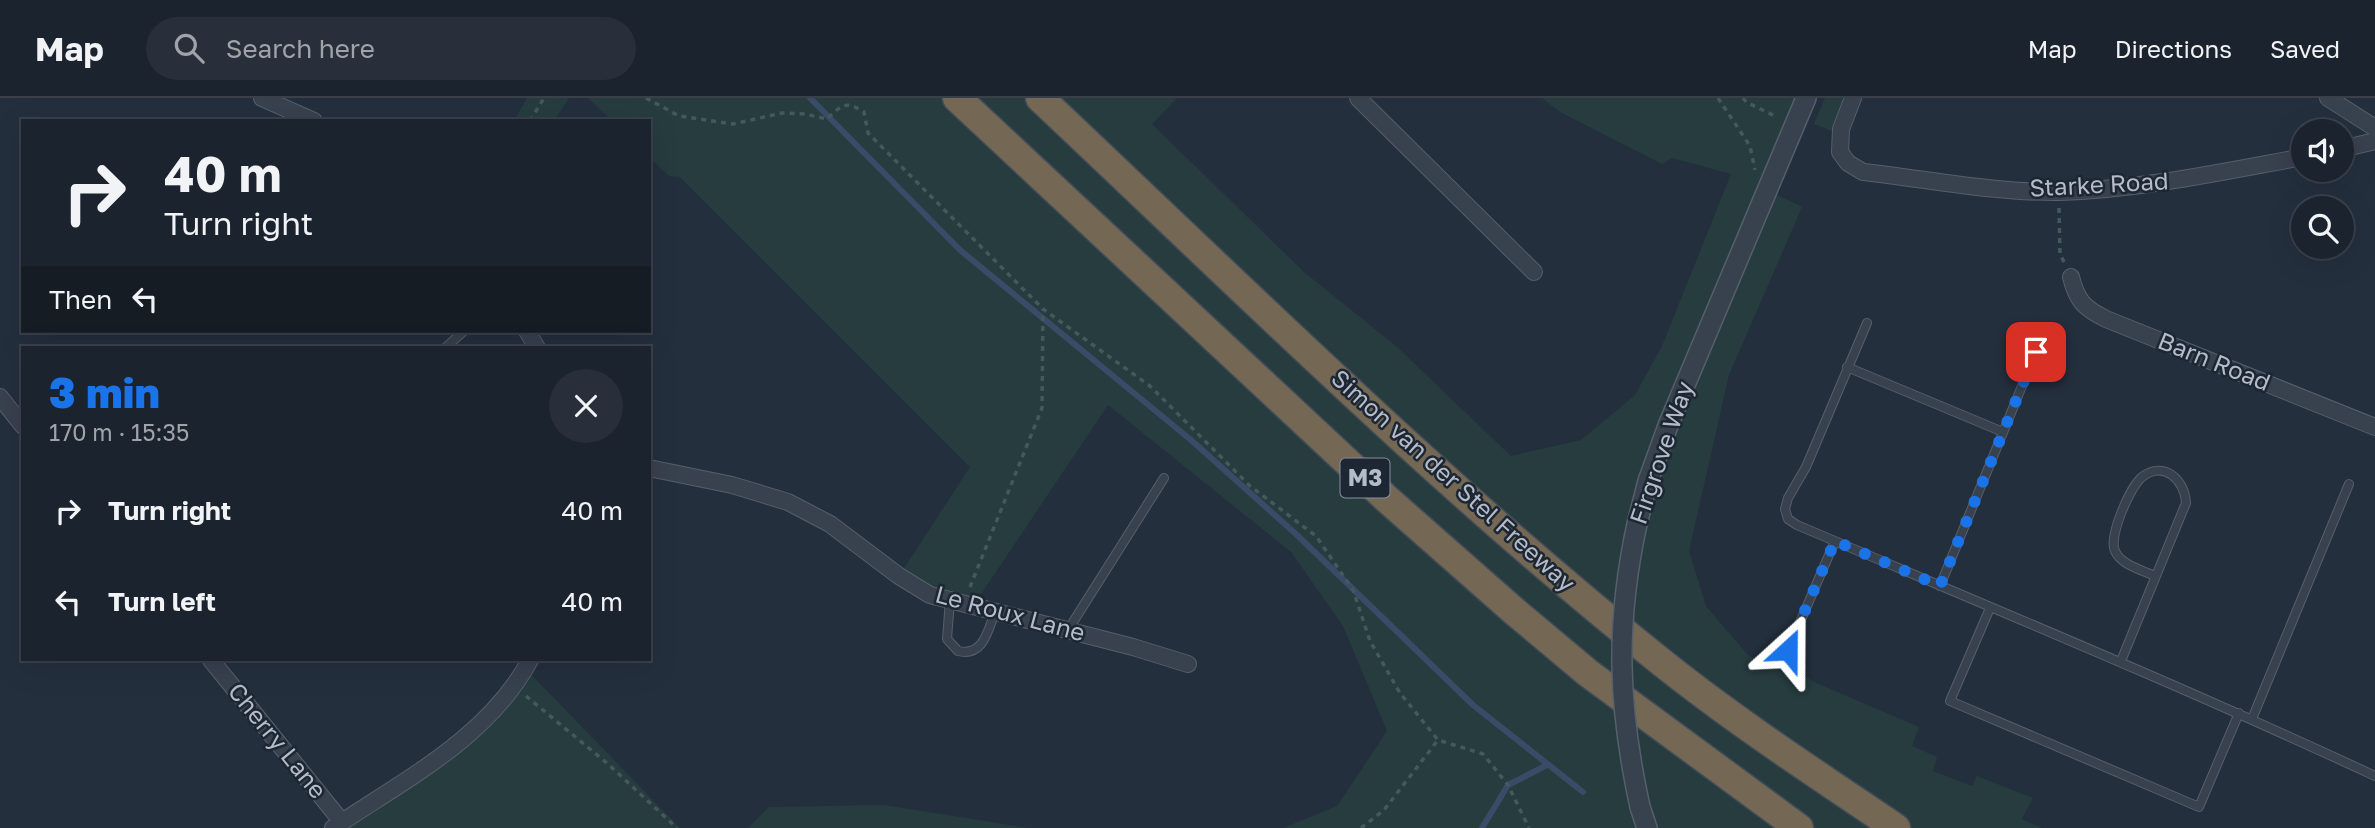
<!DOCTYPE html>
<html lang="en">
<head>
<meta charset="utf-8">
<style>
	body { margin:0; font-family:"Golos Text",sans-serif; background:#282f3a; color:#f1f3f6; height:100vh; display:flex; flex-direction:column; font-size:26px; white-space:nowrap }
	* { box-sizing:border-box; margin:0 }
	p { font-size:23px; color:#a0a4aa }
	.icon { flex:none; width:38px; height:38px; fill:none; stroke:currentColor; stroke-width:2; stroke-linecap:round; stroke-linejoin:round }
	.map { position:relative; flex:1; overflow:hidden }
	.sheet { position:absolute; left:21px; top:248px; width:630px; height:315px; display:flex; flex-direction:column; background:#1b232e; border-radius:0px; box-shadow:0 7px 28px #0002,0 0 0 2px #39404a }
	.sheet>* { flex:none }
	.guide { position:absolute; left:21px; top:21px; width:630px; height:214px; border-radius:0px; box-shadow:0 7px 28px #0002,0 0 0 2px #39404a; background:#1b232e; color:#f1f3f6; overflow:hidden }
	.fabs { position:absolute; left:2291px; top:21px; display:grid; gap:14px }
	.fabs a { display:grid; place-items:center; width:63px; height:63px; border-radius:50%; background:#1b232e; box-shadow:0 7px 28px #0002,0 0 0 2px #39404a; font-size:35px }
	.pin { position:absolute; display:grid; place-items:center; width:60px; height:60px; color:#fff; margin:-30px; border-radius:14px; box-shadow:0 4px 10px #0006 }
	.me { position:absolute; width:77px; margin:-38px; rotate:24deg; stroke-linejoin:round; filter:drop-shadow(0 0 5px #0008) }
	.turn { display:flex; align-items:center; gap:24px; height:147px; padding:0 28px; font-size:32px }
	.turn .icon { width:91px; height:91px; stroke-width:2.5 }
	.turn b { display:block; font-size:49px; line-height:60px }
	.then { display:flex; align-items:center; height:66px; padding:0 28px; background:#0003; gap:14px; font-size:26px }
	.round { display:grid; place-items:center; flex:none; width:74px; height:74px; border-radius:37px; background:#282f3a }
	.headline { display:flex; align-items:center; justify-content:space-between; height:119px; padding:0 28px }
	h1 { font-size:42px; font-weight:800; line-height:52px; color:#1a73e8 }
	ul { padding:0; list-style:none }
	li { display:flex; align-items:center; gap:21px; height:91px; padding:0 28px }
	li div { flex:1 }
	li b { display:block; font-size:26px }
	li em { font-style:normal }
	header { display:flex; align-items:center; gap:42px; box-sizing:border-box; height:98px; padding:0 35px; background:#1b232e; border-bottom:2px solid #39404a }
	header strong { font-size:33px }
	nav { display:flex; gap:38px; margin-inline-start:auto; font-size:24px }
	.search { width:490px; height:63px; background:#282f3a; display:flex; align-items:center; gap:18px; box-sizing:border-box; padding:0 24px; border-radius:38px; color:#a0a4aa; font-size:26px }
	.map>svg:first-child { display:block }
</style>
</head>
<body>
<header>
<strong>Map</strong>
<div class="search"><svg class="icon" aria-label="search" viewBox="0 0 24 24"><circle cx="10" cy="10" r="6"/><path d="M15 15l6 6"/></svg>Search here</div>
<nav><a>Map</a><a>Directions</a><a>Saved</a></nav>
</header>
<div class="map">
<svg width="2375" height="730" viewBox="0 0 2375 730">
	<rect width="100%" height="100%" fill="#242f3e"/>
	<!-- green -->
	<path fill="#263c3f" d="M527,0H569L554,23H514Z
		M588,0H1177L1152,26L1304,174L1396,248L1511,358L1581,342L1635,297L1662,248L1731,76L1672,60L1662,66L1560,14L1542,0H1806L1767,92L1802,109L1729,277L1689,453L1706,508L1748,557L1791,574L1793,569L1814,584L1919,629L1912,648L1937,659L1933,673L1972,688L1977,678L2033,700L2022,721L2042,730H1283L1337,708L1387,633L1343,528L1291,454L1108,307L973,508L899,478L970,369L680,79L669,78L649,59V23H612Z
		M1825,0H1846L1832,33L1814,26Z
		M525,570L680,730H333L442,658Z
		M884,707L1029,730H748L769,709Z"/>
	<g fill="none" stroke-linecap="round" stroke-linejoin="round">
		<!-- stream -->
		<path stroke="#394c67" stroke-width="6" d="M810,0L960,152L1191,342L1297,437L1473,607L1583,694
			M1482,730L1508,687L1547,667"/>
		<defs>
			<path id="service" d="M1867,225L1806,369L1788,400L1785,411L1788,421L1797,427C1990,509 2184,589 2375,678
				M445,250L464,233
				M1847,269L2003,334
				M1940,488L2036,254
				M950,502L947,541L958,553C983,559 988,533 995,514
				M1990,510L1950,603L2199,709L2239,615
				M1068,532L1164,380
				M1788,552L1835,443
				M2121,563L2186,405C2185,382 2164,362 2142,379C2130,389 2108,439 2115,453C2121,467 2142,472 2155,478
				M2252,621L2349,386"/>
			<path id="minor" d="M262,0L314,23
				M1358,0L1534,174
				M1853,0L1841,31L1840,54L1848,65L1863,74C1927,81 1996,95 2060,94C2142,91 2222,74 2303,59
				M2328,0L2375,30
				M2342,51L2375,43
				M2071,179C2077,203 2084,210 2106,221L2375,329
				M527,233L537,250
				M0,299L23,328
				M649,370L732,387L788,404L830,426L899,478L930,497L1133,549L1188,566
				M211,562L342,724
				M333,730C404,682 488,640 530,562"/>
			<path id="tertiary" d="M1637,426L1648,383L1669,325L1806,0
				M1640,709L1647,730"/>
			<path id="motorway" d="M957,0L1388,402L1514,513L1588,575L1799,730
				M1040,0C1243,191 1442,389 1660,563C1735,623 1816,676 1896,730"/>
		</defs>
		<!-- service casing -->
		<use href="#service" stroke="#565f6c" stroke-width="10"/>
		<!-- minor casing -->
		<use href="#minor" stroke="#565f6c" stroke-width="18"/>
		<!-- tertiary casing -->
		<use href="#tertiary" stroke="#565f6c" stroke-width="22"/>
		<!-- motorway casing -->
		<use href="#motorway" stroke="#434c59" stroke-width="31"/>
		<!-- path -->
		<path stroke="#44595c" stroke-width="3.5" stroke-dasharray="5 5" stroke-linecap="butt" d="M646,0L679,18L733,26L782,15L805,16L827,21C842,7 845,2 864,14L868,35L1043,211L1150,288L1250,388L1316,438L1353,492L1370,543L1400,595L1438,642L1483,656L1508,687L1529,730
			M1718,0L1750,48L1755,72
			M1743,0L1746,4L1777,19
			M530,23L544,0
			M2059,110L2060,156L2064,164
			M970,489L1042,310L1043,211
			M526,598L608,666L677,730
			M1361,730L1384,712L1438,642"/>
		<!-- service -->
		<use href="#service" stroke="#38414e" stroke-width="8"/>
		<!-- minor -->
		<use href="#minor" stroke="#38414e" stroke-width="16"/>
		<!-- tertiary -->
		<use href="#tertiary" stroke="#38414e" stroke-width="19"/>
		<!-- motorway -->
		<use href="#motorway" stroke="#746855" stroke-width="28"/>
		<defs>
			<path id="tertiary-bridge" d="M1637,426C1615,528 1618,608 1640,709"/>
		</defs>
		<!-- tertiary-bridge casing -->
		<use href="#tertiary-bridge" stroke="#565f6c" stroke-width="22" stroke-linecap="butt"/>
		<!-- tertiary-bridge -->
		<use href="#tertiary-bridge" stroke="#38414e" stroke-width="19"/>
	</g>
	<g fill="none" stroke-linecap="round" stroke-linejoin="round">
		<!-- route -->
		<path stroke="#1a73e8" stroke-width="12" stroke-dasharray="0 21.6" d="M1788,552L1835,443L1940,488L2036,254"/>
	</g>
	<g text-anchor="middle" stroke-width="5" stroke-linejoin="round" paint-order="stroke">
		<!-- shield labels -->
		<rect fill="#1d2633" stroke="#878f9c" stroke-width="2" x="1340.5" y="360.5" width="49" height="39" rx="5"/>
		<g font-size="23" font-weight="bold" fill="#b4bcc9">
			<text x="1365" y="388">M3</text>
		</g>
		<!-- street labels -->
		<g font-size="24" fill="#b4bcc9" stroke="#1d2633">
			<text transform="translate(2099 87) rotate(-3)" y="8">Starke Road</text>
			<text transform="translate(2214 264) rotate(22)" y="8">Barn Road</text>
			<text transform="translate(1662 355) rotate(-71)" y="8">Firgrove Way</text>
			<text transform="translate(1453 383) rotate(42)" y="8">Simon van der Stel Freeway</text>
			<text transform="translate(1010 516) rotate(15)" y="8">Le Roux Lane</text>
			<text transform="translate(277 643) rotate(51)" y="8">Cherry Lane</text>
		</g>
	</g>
</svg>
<div class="fabs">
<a><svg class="icon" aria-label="sound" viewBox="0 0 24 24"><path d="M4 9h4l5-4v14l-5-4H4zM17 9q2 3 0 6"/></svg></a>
<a><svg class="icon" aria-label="search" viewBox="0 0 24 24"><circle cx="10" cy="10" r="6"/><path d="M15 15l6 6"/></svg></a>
</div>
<div class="pin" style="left:2036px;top:254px;background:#d93025"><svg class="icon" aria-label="arrive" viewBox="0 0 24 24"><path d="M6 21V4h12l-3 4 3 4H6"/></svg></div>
<svg class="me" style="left:1788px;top:552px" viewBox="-20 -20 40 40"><path d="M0-17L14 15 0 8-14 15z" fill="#1a73e8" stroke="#fff" stroke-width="4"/></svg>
<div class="guide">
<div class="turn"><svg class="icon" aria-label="right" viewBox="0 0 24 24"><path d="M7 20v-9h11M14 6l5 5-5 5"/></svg><div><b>40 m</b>Turn right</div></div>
<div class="then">Then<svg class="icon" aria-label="left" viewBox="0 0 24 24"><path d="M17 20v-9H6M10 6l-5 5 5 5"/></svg></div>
</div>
<section class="sheet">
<div class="headline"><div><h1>3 min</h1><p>170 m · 15:35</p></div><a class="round"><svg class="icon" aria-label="close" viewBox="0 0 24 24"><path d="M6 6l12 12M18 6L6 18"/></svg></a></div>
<ul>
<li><svg class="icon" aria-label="right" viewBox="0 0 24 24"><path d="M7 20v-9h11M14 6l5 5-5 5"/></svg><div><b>Turn right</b></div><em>40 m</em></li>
<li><svg class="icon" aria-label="left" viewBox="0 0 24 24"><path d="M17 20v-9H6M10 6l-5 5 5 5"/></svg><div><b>Turn left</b></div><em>40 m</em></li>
</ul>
</section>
</div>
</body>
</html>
